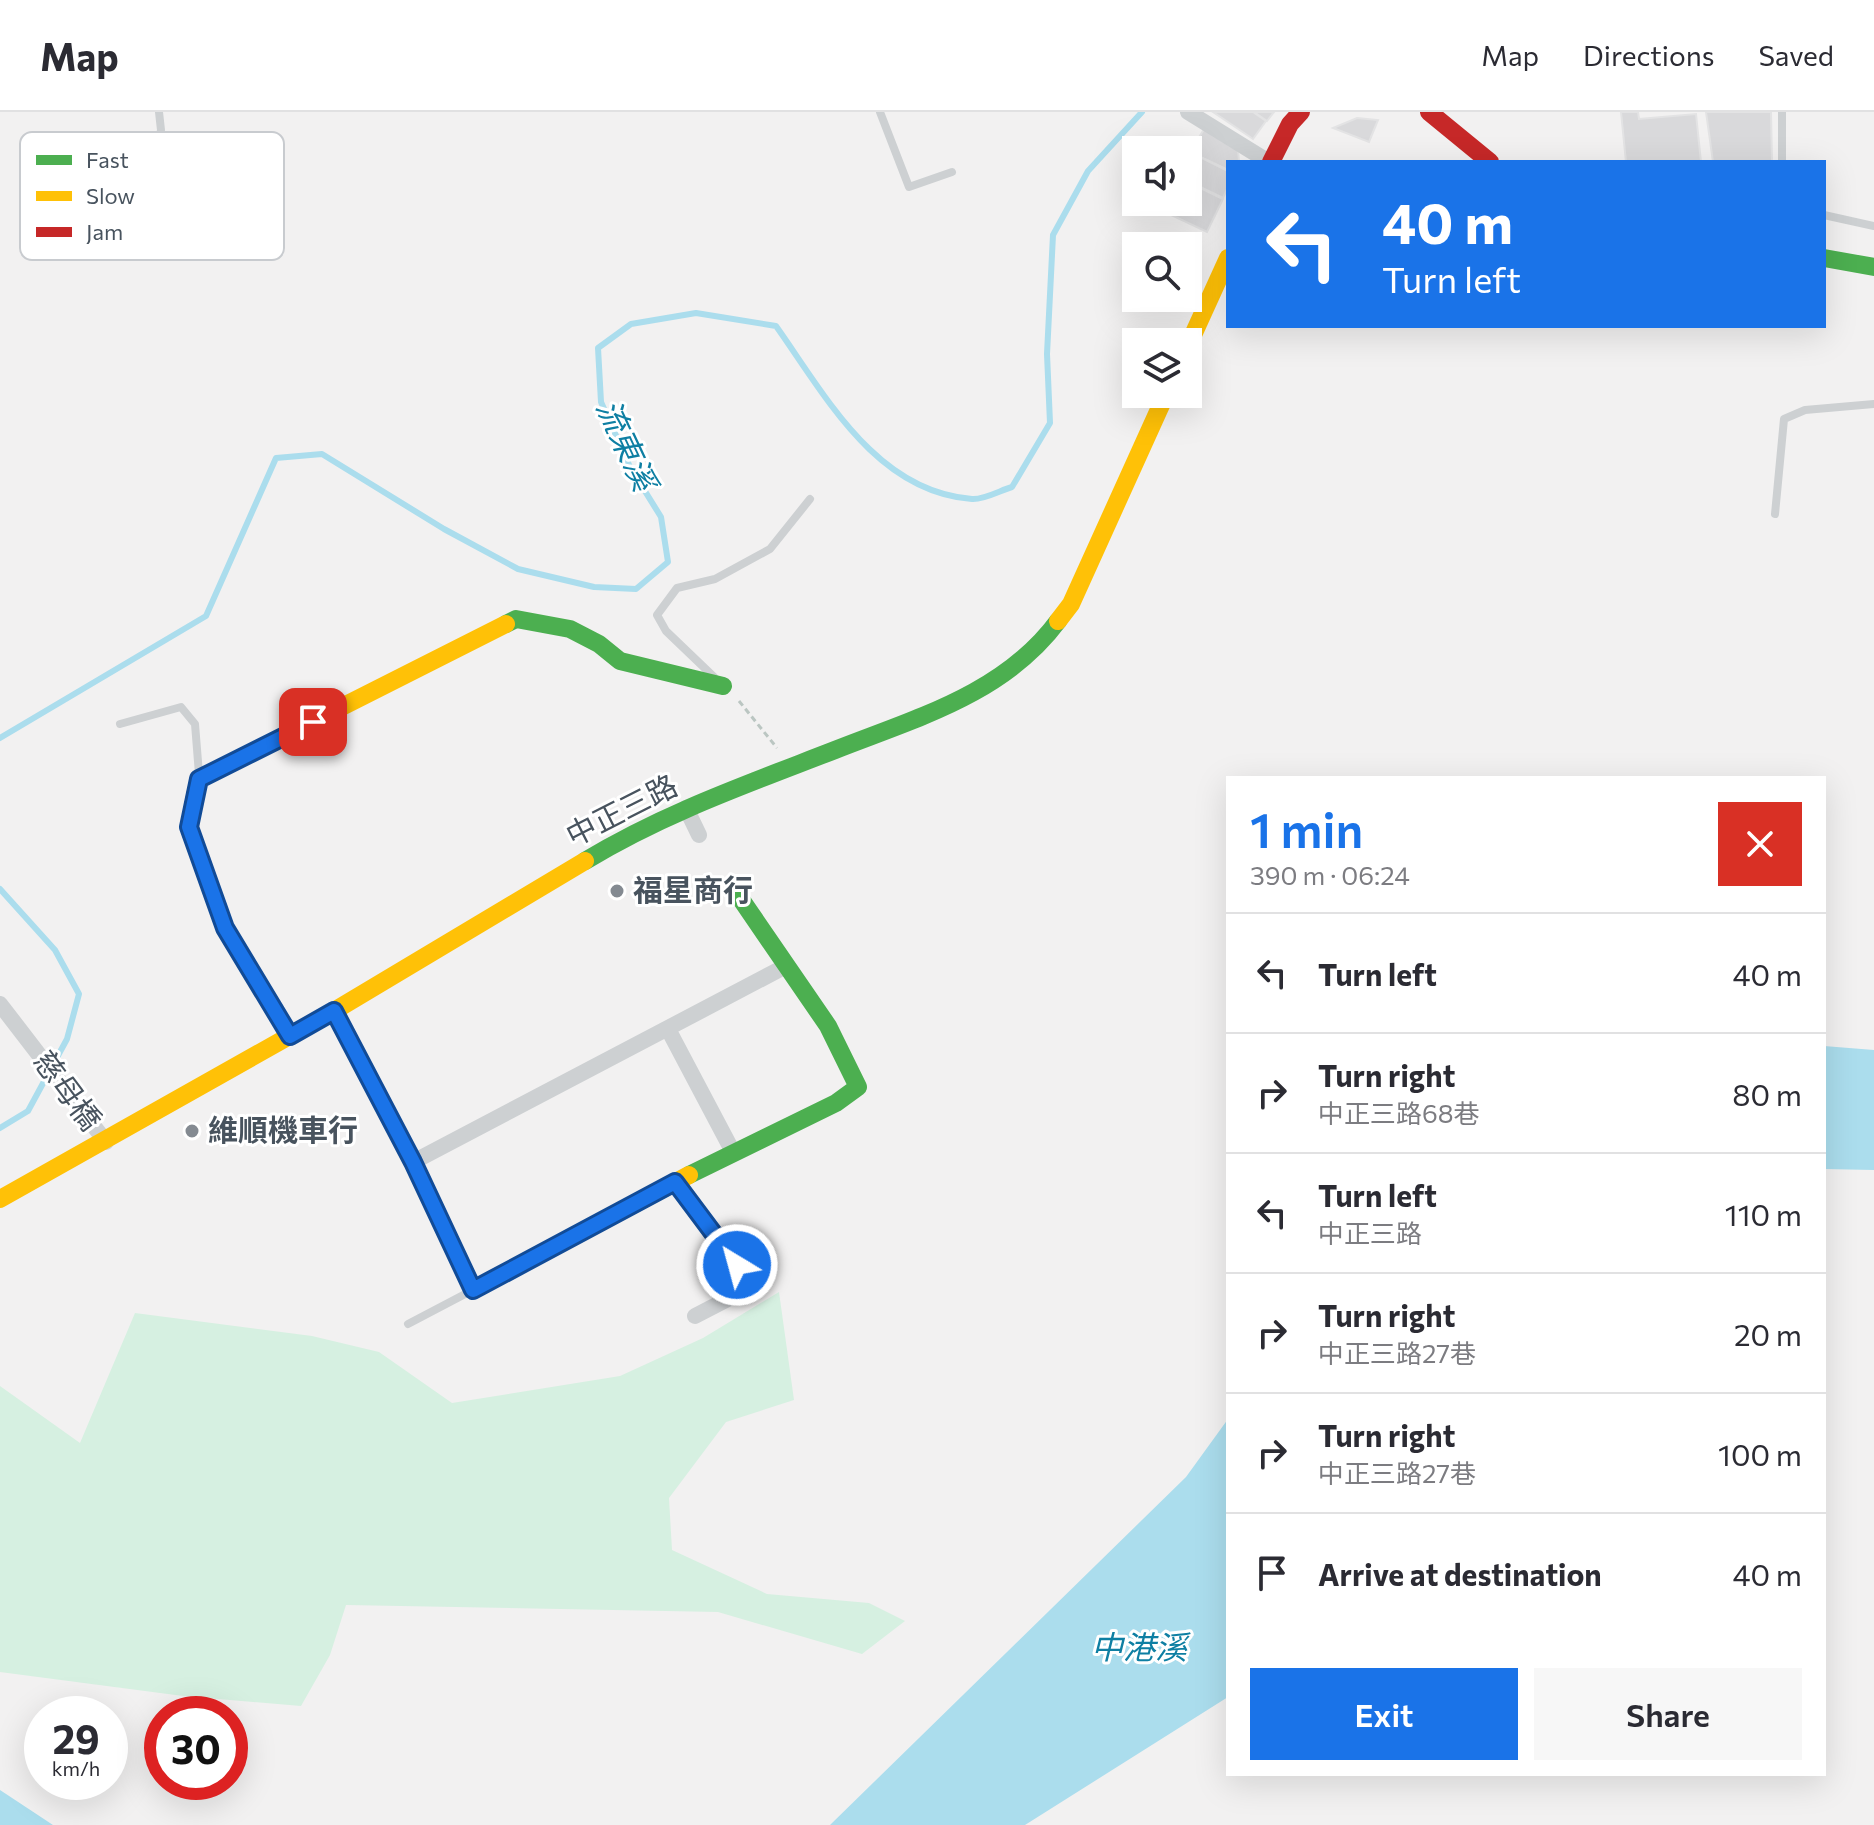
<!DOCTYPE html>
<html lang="en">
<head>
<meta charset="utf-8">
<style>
	body { margin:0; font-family:Commissioner,"Noto Sans TC",sans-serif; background:#f7f7f7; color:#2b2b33; height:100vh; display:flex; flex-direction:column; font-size:30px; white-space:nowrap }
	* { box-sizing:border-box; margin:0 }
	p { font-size:26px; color:#7c7c81 }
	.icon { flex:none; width:44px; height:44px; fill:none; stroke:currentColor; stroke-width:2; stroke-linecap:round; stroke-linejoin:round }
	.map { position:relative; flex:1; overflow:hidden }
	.panel { position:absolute; left:1226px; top:664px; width:600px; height:1000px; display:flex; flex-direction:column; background:#fff; border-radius:0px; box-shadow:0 8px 32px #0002 }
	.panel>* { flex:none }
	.top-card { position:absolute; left:1226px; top:48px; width:600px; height:168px; border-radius:0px; box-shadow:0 8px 32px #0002; background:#1a73e8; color:#fff; overflow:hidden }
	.fabs { position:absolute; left:1122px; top:24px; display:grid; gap:16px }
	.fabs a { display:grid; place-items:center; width:80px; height:80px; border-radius:0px; background:#fff; box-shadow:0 8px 32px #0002; font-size:40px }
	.speed { position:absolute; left:24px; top:1584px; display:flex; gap:16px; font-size:40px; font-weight:700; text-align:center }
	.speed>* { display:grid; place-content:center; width:104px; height:104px; border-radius:50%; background:#fff; box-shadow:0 8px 32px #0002; line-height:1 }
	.speed small { font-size:20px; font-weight:400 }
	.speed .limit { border:12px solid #d22; background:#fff; color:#111 }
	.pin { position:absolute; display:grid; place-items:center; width:68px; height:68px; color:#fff; margin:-34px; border-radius:16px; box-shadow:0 4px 12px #0006 }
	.me { position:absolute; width:88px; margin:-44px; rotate:323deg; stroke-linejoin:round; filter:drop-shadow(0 0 6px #0008) }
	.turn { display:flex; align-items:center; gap:28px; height:168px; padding:0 24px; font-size:36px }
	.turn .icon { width:104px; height:104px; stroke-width:2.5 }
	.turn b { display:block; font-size:56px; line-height:68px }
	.round { display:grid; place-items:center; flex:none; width:84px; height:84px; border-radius:0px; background:#f7f7f7 }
	.summary { display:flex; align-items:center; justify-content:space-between; height:136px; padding:0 24px }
	h1 { font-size:48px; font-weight:600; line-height:60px; color:#1a73e8 }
	.action { display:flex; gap:16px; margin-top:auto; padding:16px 24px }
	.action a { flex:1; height:92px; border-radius:0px; background:#1a73e8; color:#fff; font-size:32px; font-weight:600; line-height:92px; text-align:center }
	.action a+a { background:#f7f7f7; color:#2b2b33 }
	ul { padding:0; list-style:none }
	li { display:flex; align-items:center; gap:24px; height:120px; padding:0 24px; border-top:2px solid #e1e1e2 }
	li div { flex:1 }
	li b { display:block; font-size:30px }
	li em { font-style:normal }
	header { display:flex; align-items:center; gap:48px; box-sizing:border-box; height:112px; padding:0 40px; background:#fff; border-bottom:2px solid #e1e1e2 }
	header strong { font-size:38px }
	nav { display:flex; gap:44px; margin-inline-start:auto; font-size:28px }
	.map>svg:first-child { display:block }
</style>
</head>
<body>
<header>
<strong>Map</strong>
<nav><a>Map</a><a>Directions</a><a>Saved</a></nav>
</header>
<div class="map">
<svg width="1874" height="1713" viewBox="0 0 1874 1713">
	<rect width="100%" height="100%" fill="#f2f1f1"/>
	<!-- green -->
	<path fill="#d6f0e1" d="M779,1180L794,1288L726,1310L669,1386L672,1438L767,1482L869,1491L905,1509L862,1542L718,1500L346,1493L330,1543L301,1594L183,1584L0,1560V1274L80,1331L135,1201L312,1224L379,1240L452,1291L620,1264L703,1226Z"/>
	<!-- water -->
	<path fill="#abdded" d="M1824,934L1874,938V1058L1824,1057Z
		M1228,1307V1585L1025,1713H830L1186,1365Z
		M0,1678L53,1713H0Z"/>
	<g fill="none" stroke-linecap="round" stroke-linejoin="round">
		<!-- stream -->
		<path stroke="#abdded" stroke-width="6" d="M0,626L206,504L276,346L322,342L444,417L518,457L594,475L636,477L668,450L661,405L630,355L601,290L598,236L631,212L696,201L776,214C825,283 876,380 972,387C984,388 1001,378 1012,375L1050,311L1047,242L1053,123L1088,59L1142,0
			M0,777L55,838L79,882L67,927L28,999L0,1016"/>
	</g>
	<!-- building -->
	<path fill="#d9d9db" stroke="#e3e3e4" stroke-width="2" d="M1213,0H1253L1266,9L1253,27Z
		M1254,0H1274L1267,9Z
		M1621,0H1638L1639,7L1696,2L1701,50H1626Z
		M1706,0H1771L1772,50H1713Z
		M1357,6L1378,8L1369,30L1333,16Z
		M1204,17L1238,37L1239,50H1228V58L1190,40Z
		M1188,39L1228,59V75L1223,86L1188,69Z
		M1188,70L1223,87L1207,120L1146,91L1188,90Z"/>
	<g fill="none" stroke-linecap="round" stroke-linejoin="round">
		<!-- path -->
		<path stroke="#bbc6c2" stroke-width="3" stroke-dasharray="6 4" stroke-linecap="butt" d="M739,589L777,636"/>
		<!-- lane -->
		<path stroke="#cdd0d2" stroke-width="8" d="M880,0L909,75L952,60
			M1782,0V50
			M56,76L146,100L161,18L159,0
			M1824,103L1874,114
			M1775,402L1784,307L1805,298L1874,292
			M714,565L666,519L657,503L677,476L715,467L770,437L810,387
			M120,612L181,595L195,612L199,662
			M408,1212L469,1180"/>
		<!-- street -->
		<path stroke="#cdd0d2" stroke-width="16" d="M1188,0L1269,50
			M686,696L699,723
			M0,892L106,1030
			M668,917L733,1040
			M413,1050L786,854
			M675,1070L753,1174L695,1204"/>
		<!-- fast -->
		<path stroke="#4caf50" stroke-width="18" d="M1824,146L1874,155
			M506,512L516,507L570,517L599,532L620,549L723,574
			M585,749C664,701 750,671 835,638C916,606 1004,582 1058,509
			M689,1063L836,991L858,975L828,914L734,777"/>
		<!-- slow -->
		<path stroke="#ffc107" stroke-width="18" d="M1188,234L1228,146
			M1058,509L1071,492L1166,282
			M196,679L199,667L506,512
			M334,899L413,1050L473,1178L689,1063
			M0,1087L334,899L585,749"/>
		<!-- jam -->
		<path stroke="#c62828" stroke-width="18" d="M1429,0L1490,50
			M1271,50L1290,12L1301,0
			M196,679L189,715L225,816L290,924"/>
	</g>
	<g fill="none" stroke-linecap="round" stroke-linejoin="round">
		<defs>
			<path id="route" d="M313,610L199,667L189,715L225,816L290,924L334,899L413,1050L473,1178L675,1070L737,1153"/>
		</defs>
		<!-- route casing -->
		<use href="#route" stroke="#114b97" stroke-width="20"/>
		<!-- route -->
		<use href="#route" stroke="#1a73e8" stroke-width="14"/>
	</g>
	<!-- markers -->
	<g fill="#848a91" stroke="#fff" stroke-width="3">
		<circle cx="617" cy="779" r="8"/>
		<circle cx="192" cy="1019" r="8"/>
	</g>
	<g text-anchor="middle" stroke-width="6" stroke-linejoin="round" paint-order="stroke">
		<!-- street labels -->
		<g font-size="30" fill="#48535e" stroke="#fff">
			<text transform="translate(622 699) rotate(-27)" y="10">中正三路</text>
			<text transform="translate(67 979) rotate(53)" y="10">慈母橋</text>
		</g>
		<!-- poi labels -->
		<g font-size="30" font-weight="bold" fill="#48535e" stroke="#fff" text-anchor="start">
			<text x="633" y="789">福星商行</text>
			<text x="208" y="1029">維順機車行</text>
		</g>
		<!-- water labels -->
		<g font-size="32" font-style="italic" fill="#0e7fa3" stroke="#fff">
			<text transform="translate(626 333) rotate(65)" y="11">流東溪</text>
			<text x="1139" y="1547">中港溪</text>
		</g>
	</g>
	<!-- legend -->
	<rect x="20" y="20" width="264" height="128" rx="12" fill="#fff" stroke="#c8cbcf" stroke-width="2"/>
	<rect x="36" y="43" width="36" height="10" fill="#4caf50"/>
	<rect x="36" y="79" width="36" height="10" fill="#ffc107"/>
	<rect x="36" y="115" width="36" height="10" fill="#c62828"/>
	<g font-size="22" fill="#48535e">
		<text x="86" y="56">Fast</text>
		<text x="86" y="92">Slow</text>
		<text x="86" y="128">Jam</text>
	</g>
</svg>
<div class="fabs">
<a><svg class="icon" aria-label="sound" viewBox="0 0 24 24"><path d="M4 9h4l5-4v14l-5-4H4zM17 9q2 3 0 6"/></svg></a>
<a><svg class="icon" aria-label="search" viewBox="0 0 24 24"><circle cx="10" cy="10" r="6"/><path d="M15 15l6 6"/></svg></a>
<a><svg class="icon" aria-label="layers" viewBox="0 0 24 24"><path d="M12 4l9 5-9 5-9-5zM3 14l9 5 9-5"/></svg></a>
</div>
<div class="speed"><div>29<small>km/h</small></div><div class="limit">30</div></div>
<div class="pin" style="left:313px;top:610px;background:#d93025"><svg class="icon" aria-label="arrive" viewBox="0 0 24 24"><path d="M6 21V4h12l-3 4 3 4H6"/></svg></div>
<svg class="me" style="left:737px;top:1153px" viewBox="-20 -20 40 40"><circle r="17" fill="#1a73e8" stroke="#fff" stroke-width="3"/><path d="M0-11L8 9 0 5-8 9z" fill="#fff"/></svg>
<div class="top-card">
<div class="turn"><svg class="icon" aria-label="left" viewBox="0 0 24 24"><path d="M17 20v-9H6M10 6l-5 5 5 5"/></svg><div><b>40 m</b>Turn left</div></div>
</div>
<section class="panel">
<div class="summary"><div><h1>1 min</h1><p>390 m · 06:24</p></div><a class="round" style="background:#d93025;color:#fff"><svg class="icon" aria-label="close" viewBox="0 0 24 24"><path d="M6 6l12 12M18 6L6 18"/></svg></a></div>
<ul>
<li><svg class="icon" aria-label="left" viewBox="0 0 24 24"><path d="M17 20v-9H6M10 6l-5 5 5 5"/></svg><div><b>Turn left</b></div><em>40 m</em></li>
<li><svg class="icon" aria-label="right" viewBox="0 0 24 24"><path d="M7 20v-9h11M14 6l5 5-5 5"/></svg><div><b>Turn right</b><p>中正三路68巷</p></div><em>80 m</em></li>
<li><svg class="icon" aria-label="left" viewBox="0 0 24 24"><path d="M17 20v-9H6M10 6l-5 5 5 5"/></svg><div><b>Turn left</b><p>中正三路</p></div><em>110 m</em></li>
<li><svg class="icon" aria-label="right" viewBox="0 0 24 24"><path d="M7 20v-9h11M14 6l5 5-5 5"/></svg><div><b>Turn right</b><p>中正三路27巷</p></div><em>20 m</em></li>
<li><svg class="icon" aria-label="right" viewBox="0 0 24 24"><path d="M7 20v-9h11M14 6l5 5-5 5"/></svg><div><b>Turn right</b><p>中正三路27巷</p></div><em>100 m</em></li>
<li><svg class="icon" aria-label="arrive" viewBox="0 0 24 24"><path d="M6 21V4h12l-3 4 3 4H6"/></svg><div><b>Arrive at destination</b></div><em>40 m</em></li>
</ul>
<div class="action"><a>Exit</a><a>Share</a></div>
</section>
</div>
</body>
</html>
